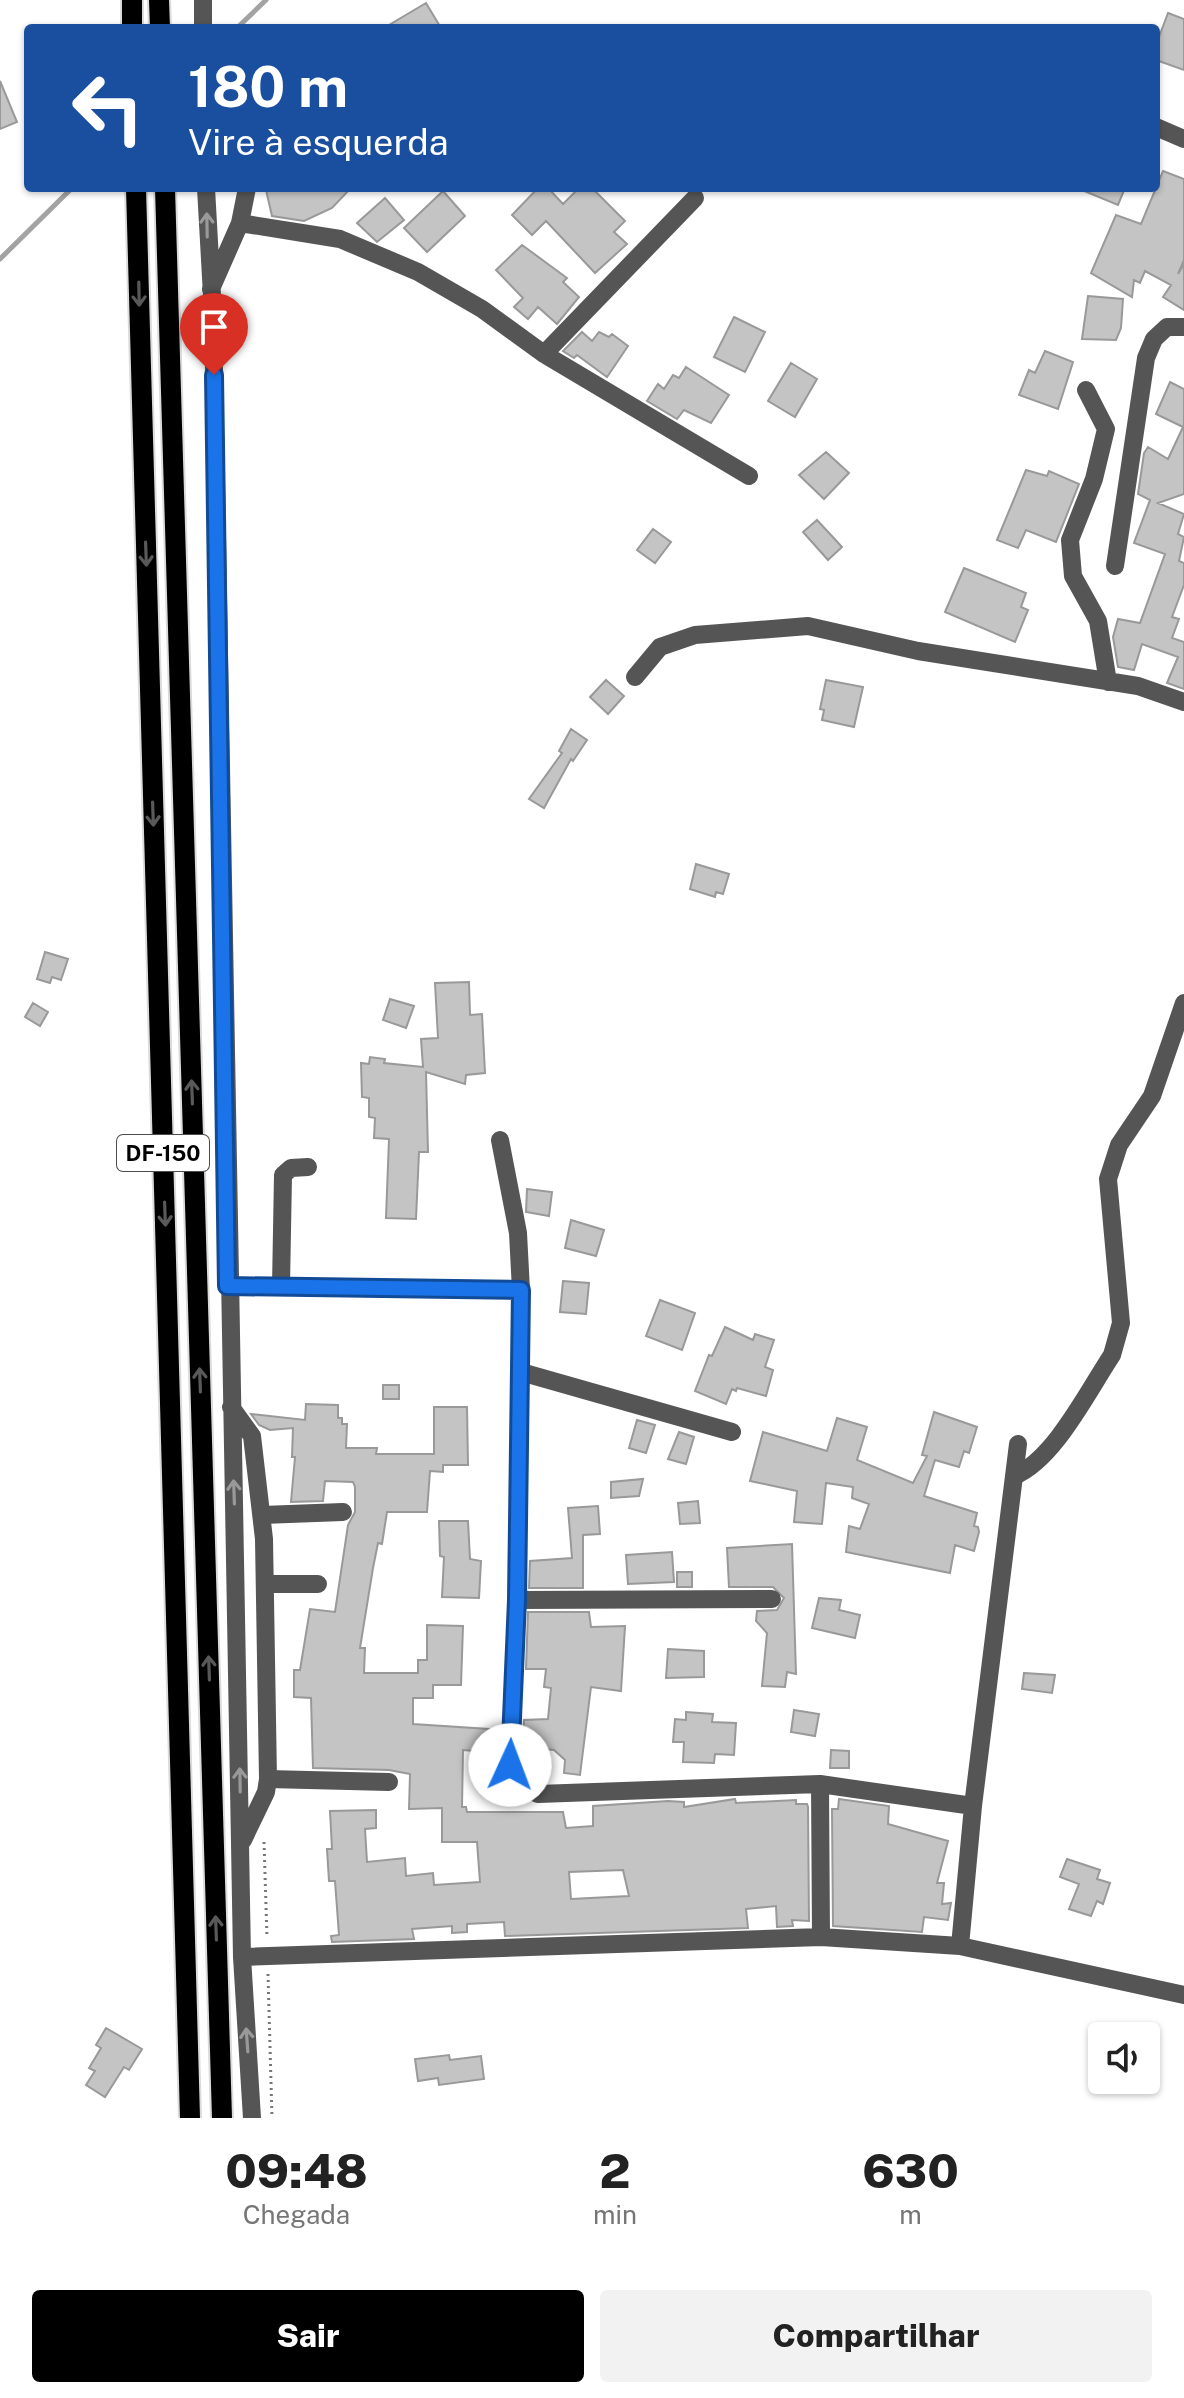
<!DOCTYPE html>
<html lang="pt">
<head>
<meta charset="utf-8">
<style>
	body { margin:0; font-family:"Public Sans",sans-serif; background:#f2f2f2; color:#222; height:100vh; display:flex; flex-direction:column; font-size:30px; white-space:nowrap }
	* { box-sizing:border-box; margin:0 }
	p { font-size:26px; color:#767676 }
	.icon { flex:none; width:44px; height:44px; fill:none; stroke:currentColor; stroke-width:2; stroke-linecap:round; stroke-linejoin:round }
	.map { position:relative; height:2118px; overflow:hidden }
	.side { display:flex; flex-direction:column; background:#fff; flex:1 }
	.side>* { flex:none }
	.hud { position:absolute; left:24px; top:24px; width:1136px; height:168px; border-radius:8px; box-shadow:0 2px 6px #0004; background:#1a4fa0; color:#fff; overflow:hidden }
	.buttons { position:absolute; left:1088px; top:2022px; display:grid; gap:16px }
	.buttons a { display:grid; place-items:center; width:72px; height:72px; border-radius:8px; background:#fff; box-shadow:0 2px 6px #0004; font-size:40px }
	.pin { position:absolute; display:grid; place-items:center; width:68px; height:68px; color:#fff; margin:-82px -34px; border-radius:50% 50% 50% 0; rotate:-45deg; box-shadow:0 0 8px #0007 }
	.pin .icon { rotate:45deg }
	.me { position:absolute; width:88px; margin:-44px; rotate:2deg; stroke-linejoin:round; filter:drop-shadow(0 0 6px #0008) }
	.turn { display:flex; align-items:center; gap:28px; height:168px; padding:0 32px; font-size:36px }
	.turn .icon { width:104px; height:104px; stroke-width:2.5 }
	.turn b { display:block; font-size:56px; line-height:68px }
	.eta { display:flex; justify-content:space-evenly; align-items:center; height:136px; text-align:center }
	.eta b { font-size:48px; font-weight:800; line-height:56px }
	.action { display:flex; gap:16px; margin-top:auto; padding:16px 32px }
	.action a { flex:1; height:92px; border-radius:8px; background:#000; color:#fff; font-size:32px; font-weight:800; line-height:92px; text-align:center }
	.action a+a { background:#f2f2f2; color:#222 }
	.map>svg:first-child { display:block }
</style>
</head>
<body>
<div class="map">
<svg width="1184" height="2118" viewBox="0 0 1184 2118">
	<rect width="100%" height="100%" fill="#fff"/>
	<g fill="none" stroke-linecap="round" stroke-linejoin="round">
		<!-- stream -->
		<path stroke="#a3a3a3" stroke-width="5" d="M237,28L266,0
			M0,259L72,188"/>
	</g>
	<!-- building -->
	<path fill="#c4c4c4" stroke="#999" stroke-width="2" fill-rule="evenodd" d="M426,3L441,28H384Z
		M1168,13L1184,19V70L1156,60V45Z
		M0,81L17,122L0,129Z
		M1163,171L1184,179V260L1178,274L1184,264V310L1163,297L1171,285L1145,271L1140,283L1134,280L1132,297L1091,273L1116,215L1141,224Z
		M275,188H351L332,208L304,221L272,216L266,190Z
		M538,188H548L563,204L579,188H592L625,221L614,232L627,244L595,273L546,221L532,235L512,215Z
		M1077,188H1125L1118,205Z
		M443,191L465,216L427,252L404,228Z
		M385,198L404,220L377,242L357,223Z
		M522,245L567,278L563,282L579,297L557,324L538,307L528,319L514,307L523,298L496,270Z
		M1088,296L1123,299L1121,328L1116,340L1082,339Z
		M734,317L765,332L745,372L714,357Z
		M582,332L592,341L599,332L609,337L612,334L628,346L607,377L577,355L574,358L563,351Z
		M1045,351L1073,362L1058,409L1019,395L1029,370L1035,373Z
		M791,363L817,379L795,417L768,401Z
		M686,367L729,395L711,423L684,410L677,419L647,401L658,384L664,389L673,375L679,378Z
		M1170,382L1184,389V494L1158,503L1184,514L1178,534L1184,537L1179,561L1184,563V585L1172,617L1179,619L1172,638L1184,642V689L1167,683L1178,657L1142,644L1134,670L1118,667L1113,637L1118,619L1140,623L1165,554L1134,543L1150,500L1138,494L1144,453L1148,447L1168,459L1183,427L1156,414Z
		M826,452L849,473L824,499L799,475Z
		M1026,470L1047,476L1049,471L1079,484L1056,542L1026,530L1018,548L997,540Z
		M817,520L842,547L828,560L803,532Z
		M653,529L671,542L655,563L637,550Z
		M964,568L1026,593L1021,607L1028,610L1015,642L945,612Z
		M606,680L624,696L608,714L590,697Z
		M826,680L863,687L854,727L822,720L824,710L820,709Z
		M571,729L587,740L573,761L571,759L544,808L529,799L562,753L559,751Z
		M696,864L729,874L723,894L716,892L715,897L690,889Z
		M45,952L68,959L61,980L52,977L50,983L37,979Z
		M469,982L470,1015L482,1014L485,1073L466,1075L465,1084L426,1072L428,1152H419L416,1219L386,1218L389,1139L374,1138L375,1118L369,1117V1098L362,1097L361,1063L369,1064L370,1057L385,1059L384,1063L423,1067L421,1039L438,1038L435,983Z
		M390,999L414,1006L406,1028L383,1020Z
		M33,1003L48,1012L40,1026L25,1017Z
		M527,1189L552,1192L549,1216L526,1212Z
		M571,1220L604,1230L596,1256L565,1248Z
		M563,1281L589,1283L586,1314L560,1312Z
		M660,1300L695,1313L682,1350L646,1336Z
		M725,1327L753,1340L755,1334L774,1340L765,1367L773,1370L766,1396L737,1388L736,1391L732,1389L726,1404L695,1391L709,1355L712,1356Z
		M383,1385H399V1399H383Z
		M306,1404L338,1405V1418H342V1424H347L346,1448H377L376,1454H434V1407H467L468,1465H443V1472L430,1471L427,1512H387L382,1544L378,1543L373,1568L360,1648H365L364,1673H418V1660H427V1625L463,1626L461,1685H433V1698H413V1724L489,1729L487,1752L463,1750L462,1807H466L467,1812H563L566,1828L593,1826V1806L668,1801L684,1802V1807L735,1799L736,1803L796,1800V1804H807L808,1807L809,1921L792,1920L793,1926L777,1927L776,1906L746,1909L748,1928L505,1936L504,1922L467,1924V1932L452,1933V1926L412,1929L414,1939L332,1942L331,1936L339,1935L335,1881H329L327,1849H332L330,1811L376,1810V1828L365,1829L367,1862L405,1858L406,1876L433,1873L434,1885L480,1882L477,1842H442V1808L409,1809L410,1774L389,1770L313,1768L311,1698L294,1697V1670H300L310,1609L335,1612L348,1525L355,1512V1487L353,1482L325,1481L323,1501L291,1502L295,1457H292L293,1428L270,1430L259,1425L251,1414L305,1420ZM623,1870L629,1896L571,1899L569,1872Z
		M934,1412L977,1427L969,1453L964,1451L959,1467L935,1460L924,1496L977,1513L974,1526L978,1527L979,1532L974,1551L955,1545L950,1573L846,1552L849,1526L860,1529L869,1504L852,1498L853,1487L826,1483L822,1524L794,1522L797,1491L750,1481L763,1432L827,1451L837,1418L867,1427L857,1460L913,1483L927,1456L922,1455Z
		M637,1420L655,1425L646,1453L629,1448Z
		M679,1432L694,1437L686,1464L668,1459Z
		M643,1479L639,1496L611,1498V1482Z
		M698,1501L700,1523L680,1524L678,1503Z
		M598,1506L600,1534L583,1535V1588H529L530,1561L572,1558L568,1508Z
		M439,1521H468L470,1559L481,1561L479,1598L442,1597L444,1557L440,1556Z
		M792,1544L796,1674L787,1672L785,1687L762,1686L767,1633L756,1621L757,1611L777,1610L784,1598L773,1587H729L727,1548Z
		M672,1552L674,1582L628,1584L626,1555Z
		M677,1572H692V1587H677Z
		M819,1598L841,1600L839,1610L860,1615L855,1638L812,1628Z
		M528,1612H589L591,1627L625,1626L621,1691L591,1687L580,1775L564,1773L565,1760L554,1750L523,1747L524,1720L548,1719L551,1688L544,1687L546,1669H526Z
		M668,1649L704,1651V1677L666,1678Z
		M1024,1673L1055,1675L1052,1693L1022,1689Z
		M794,1710L819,1714L815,1736L791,1732Z
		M686,1712L713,1714L712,1722L736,1723L734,1755L715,1754L714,1763L683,1762L684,1742H673L675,1719L686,1720Z
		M831,1750L849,1751V1768H830Z
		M839,1799L889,1806L888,1824L948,1841L937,1883H944L942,1904L951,1903L948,1920L924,1917L922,1932L833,1926L832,1809H838Z
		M1067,1859L1100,1870L1097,1879L1110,1883L1103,1904L1097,1901L1091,1916L1069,1909L1079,1884L1060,1877Z
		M106,2028L142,2049L129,2070L124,2067L105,2097L86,2085L95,2071L89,2068L101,2048L96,2045Z
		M449,2055L450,2060L481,2056L484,2079L439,2085L438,2078L418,2081L415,2059Z"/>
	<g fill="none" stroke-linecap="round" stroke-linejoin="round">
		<defs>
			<path id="major" d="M132,0V28
				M159,0L160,28
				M136,188L190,2118
				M165,188L222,2118"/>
		</defs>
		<!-- major casing -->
		<use href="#major" stroke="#dbdbdb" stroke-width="24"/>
		<!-- path -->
		<path stroke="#777" stroke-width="3" stroke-dasharray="2 4" stroke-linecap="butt" d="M264,1842L267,1938
			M268,1974L272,2118"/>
		<!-- minor -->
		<path stroke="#555" stroke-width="18" d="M203,0V28
			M1156,127L1184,139
			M206,188L213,313L242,1957L252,2118
			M240,223L340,239L418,272L482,309L544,354L749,476
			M211,289L240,223L247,188
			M544,354L695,198
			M1086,390L1106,429L1094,479L1070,540L1073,576L1098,621L1108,682
			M1115,566L1146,358L1154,339L1167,327H1184
			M635,677L660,647L695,635L808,626L918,651L1138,686L1184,702
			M500,1140L518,1233L521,1290L517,1600L510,1765L517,1785L538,1794L820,1784L973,1806
			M227,1286L521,1290
			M281,1286L283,1175L291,1168L308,1167
			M521,1372L732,1432
			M231,1407L252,1436L264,1539L268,1779L266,1792L243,1840
			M1014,1476C1054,1460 1088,1391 1112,1355L1121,1323L1108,1179L1119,1145L1152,1096L1184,1003
			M262,1515L343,1512
			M265,1584H318
			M517,1600L772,1599
			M268,1779L389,1782
			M820,1784L821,1937
			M960,1946L973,1806L1018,1444
			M242,1957L821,1937L960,1946L1184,1995"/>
		<!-- major -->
		<use href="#major" stroke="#000" stroke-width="20"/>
	</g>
	<!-- one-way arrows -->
	<defs><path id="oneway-shaft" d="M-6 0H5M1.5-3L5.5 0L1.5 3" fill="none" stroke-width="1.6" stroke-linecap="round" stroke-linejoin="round" transform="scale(2)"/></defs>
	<g stroke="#999">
		<use href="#oneway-shaft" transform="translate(207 225) rotate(-91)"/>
		<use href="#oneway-shaft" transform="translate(234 1492) rotate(-92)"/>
		<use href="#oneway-shaft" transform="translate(240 1780) rotate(-91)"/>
		<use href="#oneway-shaft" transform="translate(247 2040) rotate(-94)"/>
	</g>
	<g stroke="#595959">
		<use href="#oneway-shaft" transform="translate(139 294) rotate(89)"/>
		<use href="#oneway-shaft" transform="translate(146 554) rotate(88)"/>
		<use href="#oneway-shaft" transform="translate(153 814) rotate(88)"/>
		<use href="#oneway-shaft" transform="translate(192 1092) rotate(-92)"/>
		<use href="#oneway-shaft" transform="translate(165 1214) rotate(88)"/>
		<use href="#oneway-shaft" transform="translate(200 1380) rotate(-92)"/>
		<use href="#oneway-shaft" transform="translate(209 1668) rotate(-92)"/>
		<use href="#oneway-shaft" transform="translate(216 1928) rotate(-92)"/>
	</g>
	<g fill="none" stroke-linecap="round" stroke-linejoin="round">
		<defs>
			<path id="route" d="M214,375L227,1286L521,1290L517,1600L510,1765"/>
		</defs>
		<!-- route casing -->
		<use href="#route" stroke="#114b97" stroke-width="20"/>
		<!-- route -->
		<use href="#route" stroke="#1a73e8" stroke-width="14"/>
	</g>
	<g text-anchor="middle" stroke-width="7" stroke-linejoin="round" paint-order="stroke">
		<!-- shield labels -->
		<rect fill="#fff" stroke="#4c4c4c" stroke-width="2" x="117" y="1135" width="92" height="36" rx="6"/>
		<g font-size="22" font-weight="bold" fill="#000">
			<text x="163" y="1161">DF-150</text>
		</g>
	</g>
</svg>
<div class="buttons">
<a><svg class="icon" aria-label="sound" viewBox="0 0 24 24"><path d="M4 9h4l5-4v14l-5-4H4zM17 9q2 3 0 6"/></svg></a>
</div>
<div class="pin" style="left:214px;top:375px;background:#d93025"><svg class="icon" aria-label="arrive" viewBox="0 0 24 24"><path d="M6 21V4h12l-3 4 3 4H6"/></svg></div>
<svg class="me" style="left:510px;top:1765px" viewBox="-20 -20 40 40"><circle r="19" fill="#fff"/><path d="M0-13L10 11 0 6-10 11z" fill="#1a73e8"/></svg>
<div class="hud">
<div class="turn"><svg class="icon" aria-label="left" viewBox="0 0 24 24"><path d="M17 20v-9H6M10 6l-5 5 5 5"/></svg><div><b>180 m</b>Vire à esquerda</div></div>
</div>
</div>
<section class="side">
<div class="eta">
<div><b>09:48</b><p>Chegada</p></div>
<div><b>2</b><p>min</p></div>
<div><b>630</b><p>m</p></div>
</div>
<div class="action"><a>Sair</a><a>Compartilhar</a></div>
</section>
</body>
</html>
